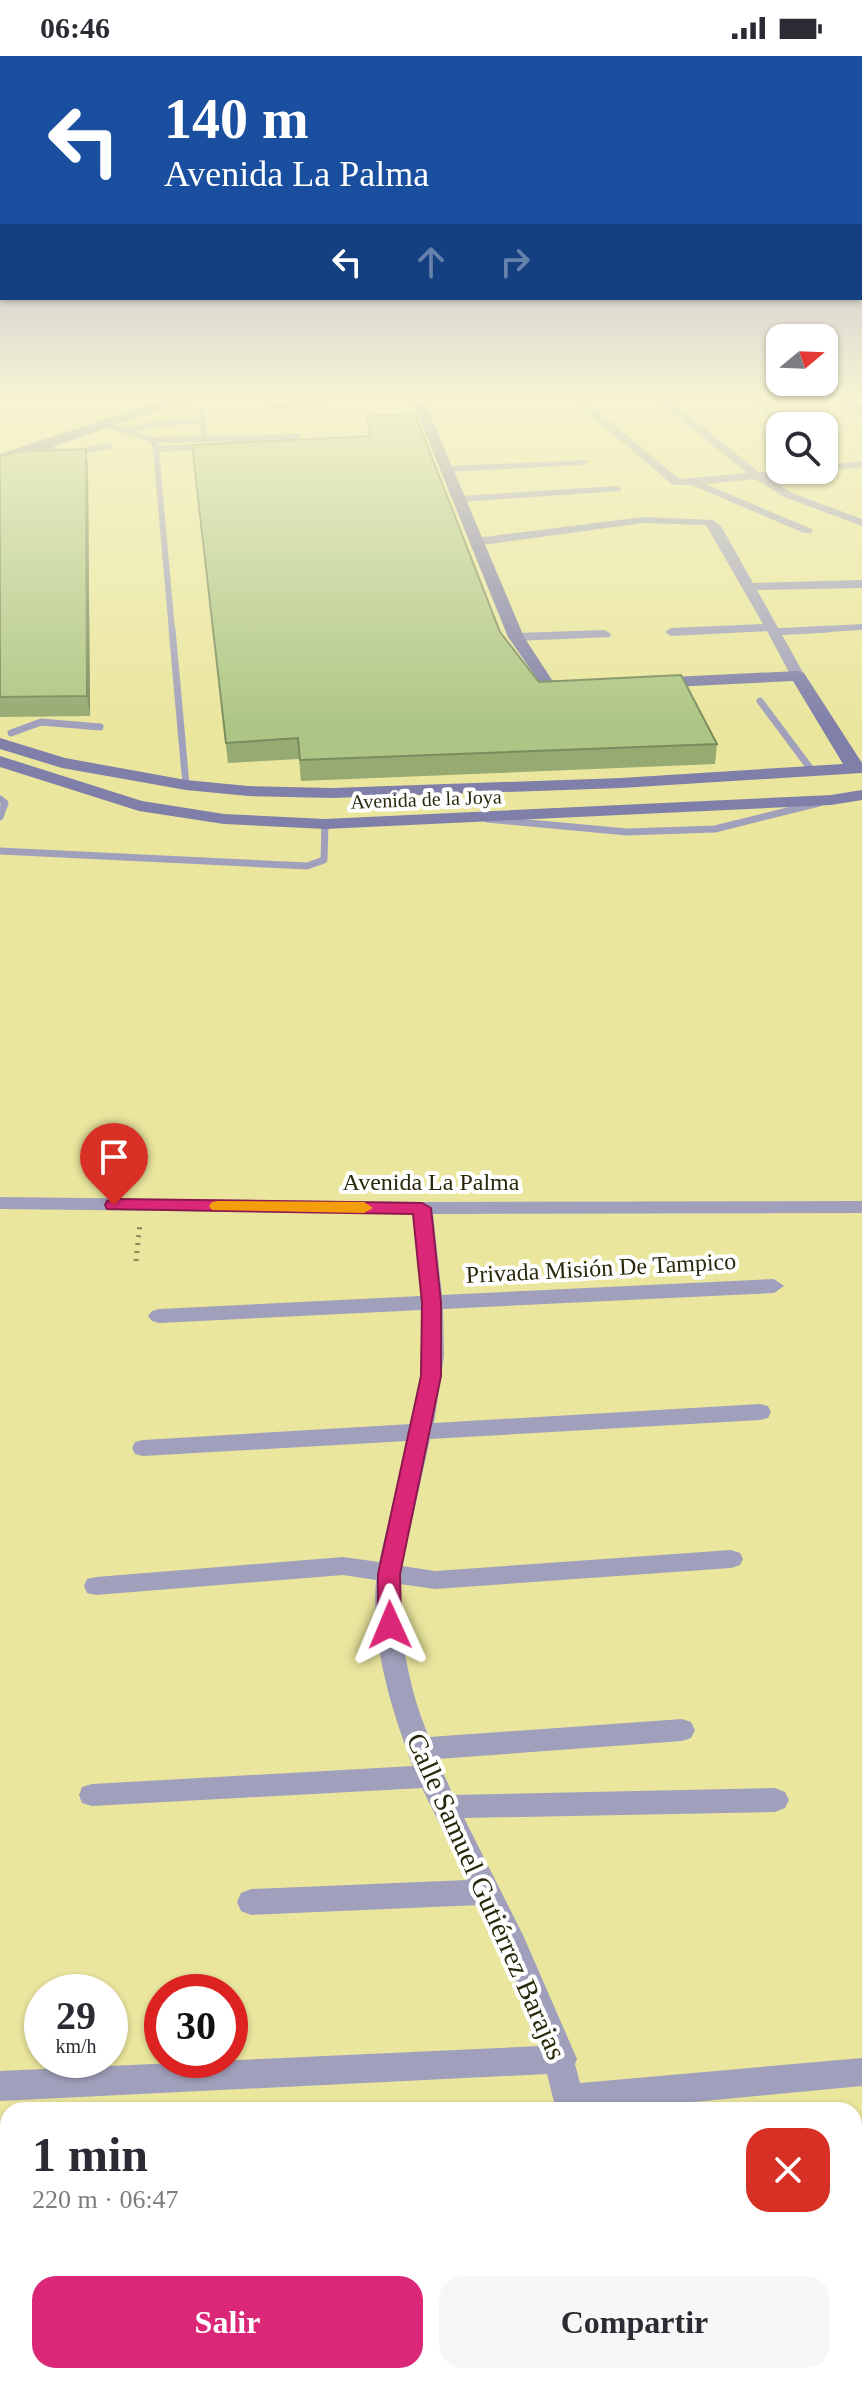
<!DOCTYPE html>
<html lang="es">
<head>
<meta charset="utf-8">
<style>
	body { margin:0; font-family:Georgia,serif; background:#f7f7f7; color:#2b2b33; height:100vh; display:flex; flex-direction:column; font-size:30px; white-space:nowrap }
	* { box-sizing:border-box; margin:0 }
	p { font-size:26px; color:#7c7c81 }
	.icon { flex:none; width:44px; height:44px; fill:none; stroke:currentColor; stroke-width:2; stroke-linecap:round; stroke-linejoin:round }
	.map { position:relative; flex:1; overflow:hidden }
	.panel { position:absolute; left:0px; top:2046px; width:862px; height:282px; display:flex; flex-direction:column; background:#fff; border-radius:24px 24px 0 0; box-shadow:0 2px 6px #0004 }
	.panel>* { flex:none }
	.hud { position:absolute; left:0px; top:0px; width:862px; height:244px; box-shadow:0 2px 6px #0004; background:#1a4fa0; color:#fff; overflow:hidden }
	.needle { width:52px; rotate:71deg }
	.tools { position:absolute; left:766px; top:268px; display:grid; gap:16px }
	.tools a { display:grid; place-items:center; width:72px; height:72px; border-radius:16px; background:#fff; box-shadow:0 2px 6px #0004; font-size:40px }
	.speed { position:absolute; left:24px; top:1918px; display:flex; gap:16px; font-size:40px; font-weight:700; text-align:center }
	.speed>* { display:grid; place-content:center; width:104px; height:104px; border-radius:50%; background:#fff; box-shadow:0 2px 6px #0004; line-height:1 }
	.speed small { font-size:20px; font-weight:400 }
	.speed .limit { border:12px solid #d22; background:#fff; color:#111 }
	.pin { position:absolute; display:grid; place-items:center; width:68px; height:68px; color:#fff; margin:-82px -34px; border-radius:50% 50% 50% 0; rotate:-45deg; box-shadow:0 0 8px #0007 }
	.pin .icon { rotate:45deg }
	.me { position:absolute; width:88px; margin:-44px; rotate:359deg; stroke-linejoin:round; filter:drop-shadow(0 0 6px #0008) }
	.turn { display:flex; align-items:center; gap:28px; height:168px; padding:0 32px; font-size:36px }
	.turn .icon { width:104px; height:104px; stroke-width:2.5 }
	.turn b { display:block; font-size:56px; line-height:68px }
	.lanes { display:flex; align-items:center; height:76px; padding:0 32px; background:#0003; justify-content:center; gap:40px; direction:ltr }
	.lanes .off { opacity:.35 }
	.round { display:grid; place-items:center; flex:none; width:84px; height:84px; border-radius:24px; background:#f7f7f7 }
	.summary { display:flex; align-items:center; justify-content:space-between; height:136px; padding:0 32px }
	h1 { font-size:48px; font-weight:800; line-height:60px }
	.action { display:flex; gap:16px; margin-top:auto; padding:16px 32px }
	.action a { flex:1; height:92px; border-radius:24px; background:#db2777; color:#fff; font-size:32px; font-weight:800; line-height:92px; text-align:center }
	.action a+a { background:#f7f7f7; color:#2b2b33 }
	.status { display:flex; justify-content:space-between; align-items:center; height:56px; padding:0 40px; background:#fff; direction:ltr }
	.status svg { height:22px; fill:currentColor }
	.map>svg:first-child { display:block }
</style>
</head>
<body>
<div class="status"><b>06:46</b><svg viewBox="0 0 49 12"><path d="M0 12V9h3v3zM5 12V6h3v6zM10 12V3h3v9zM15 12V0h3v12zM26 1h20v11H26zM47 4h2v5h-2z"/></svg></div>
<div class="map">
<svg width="862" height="2327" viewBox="0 0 862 2327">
	<rect width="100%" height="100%" fill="#eae69e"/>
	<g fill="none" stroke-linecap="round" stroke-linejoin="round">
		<!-- path -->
		<path stroke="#888553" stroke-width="5" stroke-dasharray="2 6" stroke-linecap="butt" d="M136,1205L140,1167"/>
		<!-- lane-far1 -->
		<path stroke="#a0a0bc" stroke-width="6" d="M106,368L153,384L156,393L172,575
			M126,374L163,367L203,365L202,354
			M204,383L298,381L297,387L288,388
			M153,384L204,383L203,365
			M42,391L68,398L109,390
			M156,393L204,391
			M793,575L862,571"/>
		<!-- lane -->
		<path stroke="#a0a0bc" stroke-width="7" d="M172,573L186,729
			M774,576L828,573
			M760,645L813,716
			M11,677L41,666L100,671
			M0,743L5,747L0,761
			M487,763L627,776L715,773L819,747
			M0,795L307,810L324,804L325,768"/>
		<!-- street -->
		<path fill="#a0a0bc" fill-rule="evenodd" d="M178,344H196L132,363L127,360Z
			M306,344H349L266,354L261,351Z
			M572,344H584L679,423L747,417L657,344H669L759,416L813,414L768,421L792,437L862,463V470L784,441L755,423L705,428L812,473V477H804L692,429H673Z
			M747,344H759L792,370H780Z
			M587,404L588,406L583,409L447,416L442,413L447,410Z
			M862,405V411L824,415L820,414H824V409Z
			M616,430L622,433L620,435L460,446L454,443L460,440Z
			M643,461L713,464L721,470L753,527L862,524V532L757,534L805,620L798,624L791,620L767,575L671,580L665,576L671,572L763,568L706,469L643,467L475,490L469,486L475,482Z
			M605,574L611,578L610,581L516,585L510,581L516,577Z
			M0,1141L422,1146L862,1145V1157L433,1158L442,1239L774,1223L784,1230L774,1237L443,1253L444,1300L434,1367L760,1348L768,1350L771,1356L768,1362L760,1364L430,1383L402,1510L435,1515L731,1494L740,1497L743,1503L740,1509L731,1512L435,1533L400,1528C399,1579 409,1634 429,1681L682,1663L691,1666L695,1674L691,1682L682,1685L437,1703L453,1739L775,1732L785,1736L789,1744L785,1752L775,1756L464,1762L523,1879L577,2003L575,2008L580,2027L862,2002V2030L610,2054H556L547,2018L0,2045V2015L540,1990L523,1941L479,1849L251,1859L241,1855L237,1846L241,1837L251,1833L467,1824L422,1732L92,1750L82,1747L79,1739L82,1731L92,1728L413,1710C391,1653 371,1588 376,1524L343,1519L96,1539L87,1537L84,1530L87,1523L96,1521L343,1501L379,1506L407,1385L143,1400L135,1398L132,1392L135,1386L143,1384L411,1368L420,1321L422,1254L159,1267L152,1265L148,1260L152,1255L159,1253L421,1240L413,1158L0,1153Z
			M862,2264V2298L854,2299V2265Z
			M26,2320H115L112,2327H23Z
			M551,2320H585L583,2327H549Z"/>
		<!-- secondary -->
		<path fill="#807fa9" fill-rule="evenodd" d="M164,344H183L20,403L0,406V398Z
			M412,344H424L524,581L552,624L581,628V634H545L508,581Z
			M839,344H853L862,350V360Z
			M798,615L804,617L862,707V717L621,732L332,742L248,740L186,734L62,712L0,693V682L65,702L186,724L248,730L332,732L621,722L843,708L793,625L651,632L643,627L651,622Z
			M0,700L142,745L224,758L325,763L831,739L862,734V744L831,749L325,773L224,768L139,755L0,711Z"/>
	</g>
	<!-- wall -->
	<path fill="#96aa72" d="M367,360L500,576L539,626L717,688L715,708L301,725L299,703L228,707L192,389L368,381Z
		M86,393L88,410L90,660L0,661V401Z"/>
	<!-- shaded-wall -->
	<path fill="#7a8b5d" d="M86,393L88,410L90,660L87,640Z"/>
	<!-- building -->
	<path fill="#aec685" stroke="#7a8b5d" stroke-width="2" d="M415,358L500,576L539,626L681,619L717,688L300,704L298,682L226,687L192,389L372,380L367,360Z
		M86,393L87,640L0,641V401L16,396Z"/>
	<!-- sky -->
	<linearGradient id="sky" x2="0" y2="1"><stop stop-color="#9e96ce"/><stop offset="0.51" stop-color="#f6f4d3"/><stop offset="1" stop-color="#f6f4d3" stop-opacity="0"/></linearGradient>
	<rect width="862" height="670" fill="url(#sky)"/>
	<!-- route -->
	<path fill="#db2777" stroke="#8e194d" stroke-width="2" d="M114,1143L422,1147L431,1152L441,1247V1320L400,1518L401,1569L398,1575L390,1578L382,1575L378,1569V1518L421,1320L422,1247L413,1158L107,1153L105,1149L107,1145Z"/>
	<!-- slow -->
	<path fill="#f59e0b" d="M218,1145L364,1146L373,1152L364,1157L212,1154L209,1150L212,1146Z"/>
	<g text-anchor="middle" stroke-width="8" stroke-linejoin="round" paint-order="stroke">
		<!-- far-street labels -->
		<g font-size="20" fill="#2a280b" stroke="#fff">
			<text transform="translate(426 743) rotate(-2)" y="7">Avenida de la Joya</text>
		</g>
		<!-- street labels -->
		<g font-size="24" fill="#2a280b" stroke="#fff">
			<text x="431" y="1134">Avenida La Palma</text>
			<text transform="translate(601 1212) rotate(-3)" y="8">Privada Misión De Tampico</text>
		</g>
		<!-- near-street labels -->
		<g font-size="28" fill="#2a280b" stroke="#fff">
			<text transform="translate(487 1840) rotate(66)" y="10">Calle Samuel Gutiérrez Barajas</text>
		</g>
	</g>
</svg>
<div class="tools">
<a><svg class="needle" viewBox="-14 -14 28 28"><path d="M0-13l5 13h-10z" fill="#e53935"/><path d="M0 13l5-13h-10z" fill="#7c7c81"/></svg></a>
<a><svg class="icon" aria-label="search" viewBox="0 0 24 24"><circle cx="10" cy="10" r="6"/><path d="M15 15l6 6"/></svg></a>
</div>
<div class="speed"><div>29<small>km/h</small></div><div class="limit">30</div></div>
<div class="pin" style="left:114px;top:1149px;background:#d93025"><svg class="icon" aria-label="arrive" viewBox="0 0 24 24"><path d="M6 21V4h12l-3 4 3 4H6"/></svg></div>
<svg class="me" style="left:390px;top:1569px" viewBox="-20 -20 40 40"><path d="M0-17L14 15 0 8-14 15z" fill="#db2777" stroke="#fff" stroke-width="4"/></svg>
<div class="hud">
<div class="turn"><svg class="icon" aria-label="left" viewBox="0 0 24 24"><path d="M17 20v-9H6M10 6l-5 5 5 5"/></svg><div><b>140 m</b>Avenida La Palma</div></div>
<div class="lanes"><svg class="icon" aria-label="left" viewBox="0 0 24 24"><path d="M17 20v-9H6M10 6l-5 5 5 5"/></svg><svg class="icon off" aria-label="ahead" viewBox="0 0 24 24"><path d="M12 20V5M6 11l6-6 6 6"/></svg><svg class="icon off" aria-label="right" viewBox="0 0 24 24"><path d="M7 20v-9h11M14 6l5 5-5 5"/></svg></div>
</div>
<section class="panel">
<div class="summary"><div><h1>1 min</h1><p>220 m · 06:47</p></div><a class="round" style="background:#d93025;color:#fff"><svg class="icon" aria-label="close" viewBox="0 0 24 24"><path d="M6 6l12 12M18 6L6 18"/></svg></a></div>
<div class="action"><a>Salir</a><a>Compartir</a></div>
</section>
</div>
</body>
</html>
